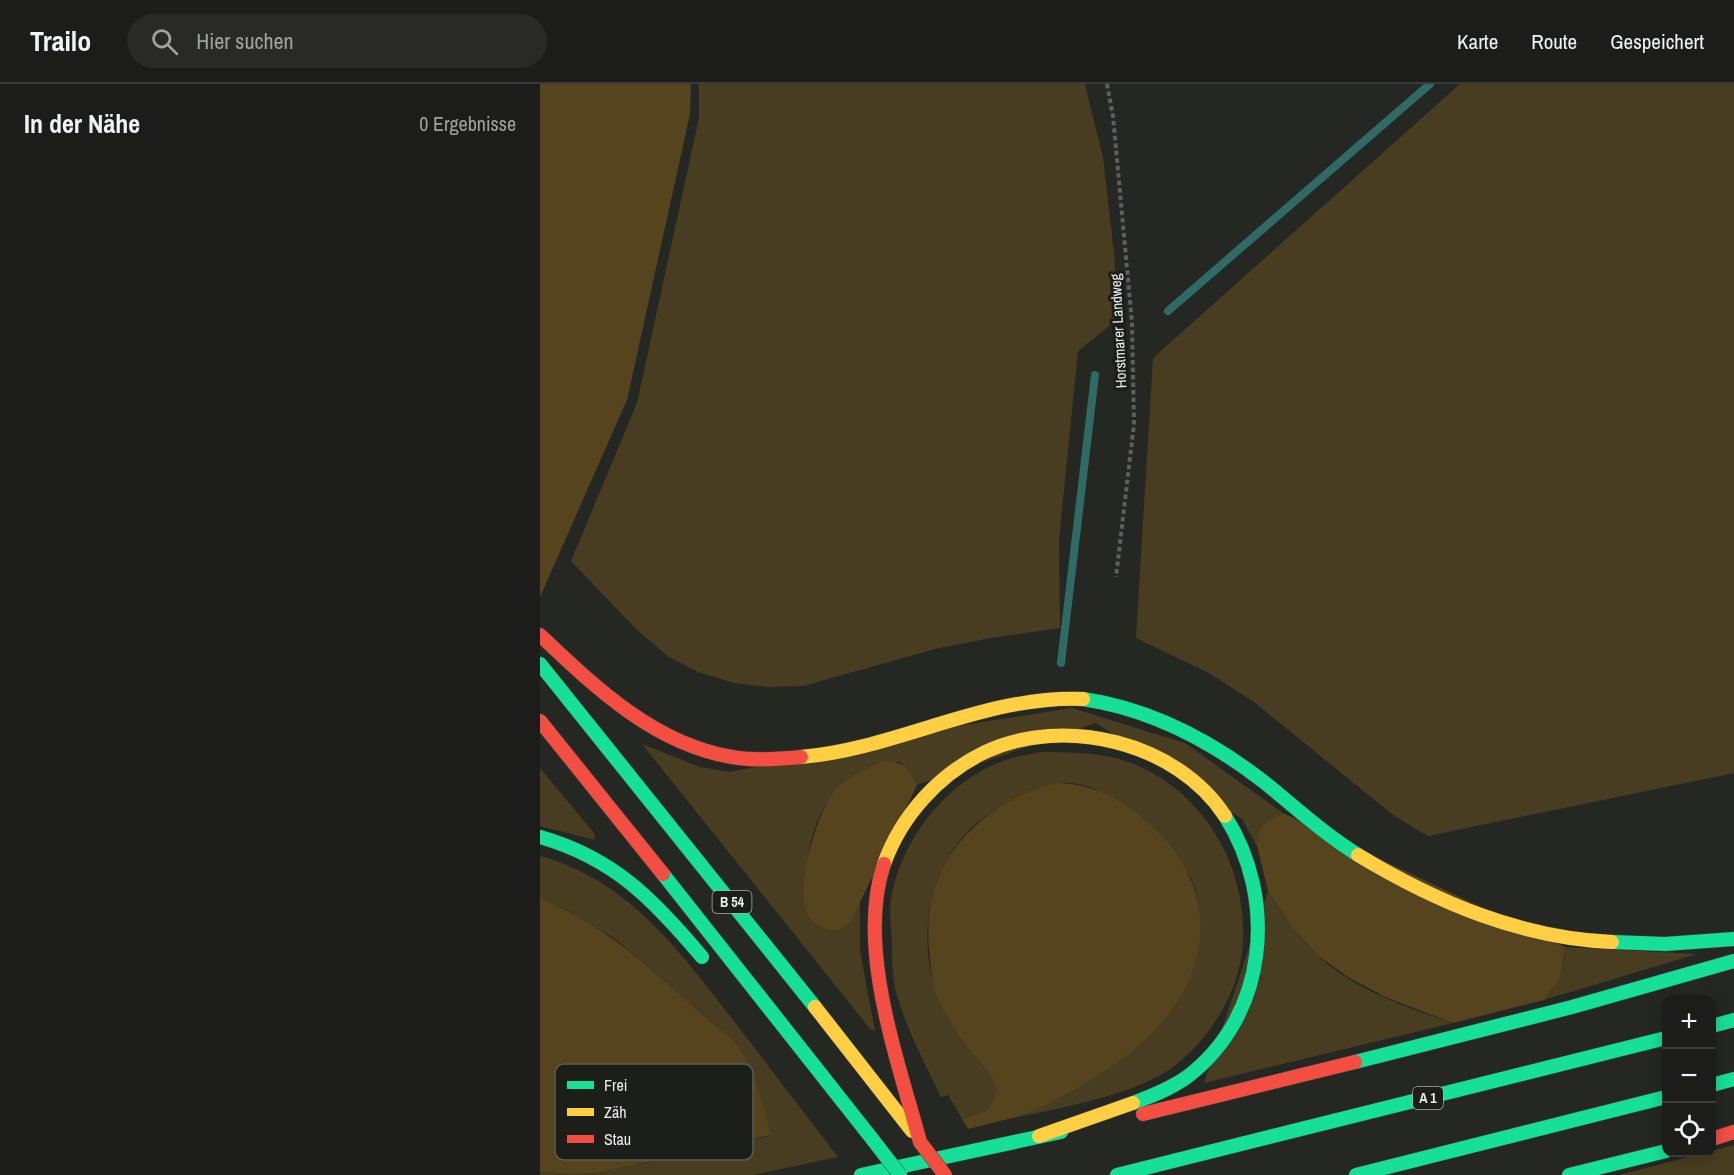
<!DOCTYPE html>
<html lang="de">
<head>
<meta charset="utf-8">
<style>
	body { margin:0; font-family:"Archivo Narrow",sans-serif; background:#292a27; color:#f1f3f6 }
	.controls { position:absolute; right:18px; bottom:18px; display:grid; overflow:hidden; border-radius:12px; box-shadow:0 3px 15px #0003 }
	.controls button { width:54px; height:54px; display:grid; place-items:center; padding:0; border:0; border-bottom:2px solid #3a3b39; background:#1c1d1a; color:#f1f3f6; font:30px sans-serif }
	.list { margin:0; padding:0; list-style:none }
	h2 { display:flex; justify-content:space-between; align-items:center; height:78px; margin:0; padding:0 24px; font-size:26px }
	h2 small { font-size:20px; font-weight:400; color:#a0a2a2 }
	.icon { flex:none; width:33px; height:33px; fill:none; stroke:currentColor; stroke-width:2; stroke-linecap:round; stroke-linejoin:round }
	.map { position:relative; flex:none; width:1194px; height:1091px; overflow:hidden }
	header { display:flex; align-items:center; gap:36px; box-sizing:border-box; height:84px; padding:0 30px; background:#1c1d1a; border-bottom:2px solid #3a3b39 }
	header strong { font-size:28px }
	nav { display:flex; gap:33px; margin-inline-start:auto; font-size:21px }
	.search { width:420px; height:54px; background:#292a27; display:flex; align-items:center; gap:15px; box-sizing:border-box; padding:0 21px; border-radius:33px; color:#a0a2a2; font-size:22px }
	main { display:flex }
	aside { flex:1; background:#1c1d1a }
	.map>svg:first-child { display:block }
	.green { fill:#493d21 }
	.forest { fill:#56441e }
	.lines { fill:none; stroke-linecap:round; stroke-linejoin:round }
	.stream { stroke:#2f6a65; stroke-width:8 }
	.fast-casing { stroke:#424441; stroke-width:15 }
	.slow-casing { stroke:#424441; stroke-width:15 }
	.jam-casing { stroke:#424441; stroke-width:15 }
	.path { stroke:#5e5f5e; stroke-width:4; stroke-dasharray:4.5 3; stroke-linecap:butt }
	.fast { stroke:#16e098; stroke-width:14 }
	.slow { stroke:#ffcf43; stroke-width:14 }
	.jam { stroke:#f24e42; stroke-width:14 }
	.fast-bridge-casing { stroke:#424441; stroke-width:15; stroke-linecap:butt }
	.jam-bridge-casing { stroke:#424441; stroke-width:15; stroke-linecap:butt }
	.fast-bridge { stroke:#16e098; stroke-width:14 }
	.jam-bridge { stroke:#f24e42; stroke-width:14 }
	.labels { text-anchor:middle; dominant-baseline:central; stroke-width:6; stroke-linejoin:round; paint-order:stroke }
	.shield { fill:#1b1e19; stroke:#abaeaa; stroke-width:1.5 }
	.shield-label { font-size:14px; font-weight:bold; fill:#e9ece8 }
	.street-label { font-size:15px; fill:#e9ece8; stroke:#1b1e19 }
	.key { fill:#1b1e19; stroke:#595c57; stroke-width:1.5 }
	.key-label { font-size:16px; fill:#e9ece8 }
</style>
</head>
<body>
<header>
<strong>Trailo</strong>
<div class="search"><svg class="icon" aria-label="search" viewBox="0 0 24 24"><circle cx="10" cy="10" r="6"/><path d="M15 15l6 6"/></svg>Hier suchen</div>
<nav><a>Karte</a><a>Route</a><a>Gespeichert</a></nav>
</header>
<main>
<aside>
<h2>In der Nähe<small>0 Ergebnisse</small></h2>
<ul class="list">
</ul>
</aside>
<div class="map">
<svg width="1194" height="1091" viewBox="0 0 1194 1091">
	<rect width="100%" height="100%" fill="#252723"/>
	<!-- green -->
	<g class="green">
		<polygon points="159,0 545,0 563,73 574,169 578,235 538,267 519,456 520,544 451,554 399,564 263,602 228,603 194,599 158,588 129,573 98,547 31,477 97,319 159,34"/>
		<polygon points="920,0 1194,0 1194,689 888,752 853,731 714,618 669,589 596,554 613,274"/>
		<path d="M532 624 645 659 743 729 734 734 717 762 702 735 556 639 377 701 361 679C345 676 336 681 322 687 273 711 265 770 265 819H320V867L335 947 331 946 102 660 160 683 190 688 423 641Z"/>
		<path d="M500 668C535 668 570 668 603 684 671 717 711 793 702 868 697 911 670 953 637 980 596 1013 512 1025 460 1037 490 1029 517 1016 543 1001 602 966 659 918 660 844 661 830 657 803 649 791 642 782 631 774 622 767 600 746 578 725 555 705 544 701 532 698 520 699 506 701 479 716 465 722 389 755 369 856 404 926 411 940 419 953 428 965 437 976 451 988 455 1002 457 1011 452 1020 446 1027L422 1035 408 1011 401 1013C385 980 368 948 357 912 352 894 352 876 352 858 351 844 349 829 351 816 360 758 404 700 460 678 473 673 487 671 500 668Z"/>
		<polygon points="0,684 54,749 55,756 0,742"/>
		<path d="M0 772C92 797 145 874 200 945 233 988 265 1030 298 1073L212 1091H0V1088L33 1090 57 1089 230 1052 203 968 120 892 75 855 25 825 0 814Z"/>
		<path d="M728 807C742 829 757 851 776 870 813 905 865 923 913 939L664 999Z"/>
		<path d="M1025 863 1157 870 1004 916C1019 900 1023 884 1025 863Z"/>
		<polygon points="1194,1061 1194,1091 1079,1091"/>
	</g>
	<!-- forest -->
	<g class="forest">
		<polygon points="0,0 151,0 150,30 87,316 0,513"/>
		<path d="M344 677C362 677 370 684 377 701L311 837C302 845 294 850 282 843 277 841 272 838 268 832 254 806 277 726 296 705 309 691 328 684 344 677Z"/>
		<path d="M518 699C558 700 590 720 618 748 646 776 664 813 660 854 653 924 599 968 543 1001 523 1012 503 1024 481 1031 464 1037 446 1040 428 1045L422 1035 446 1027C452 1020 457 1011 455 1002 451 988 437 976 428 965 415 947 402 927 395 906 392 896 391 885 390 874 382 811 403 761 456 726 476 712 495 704 518 699Z"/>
		<polygon points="743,729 1025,863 1021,889 1017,899 1004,916 913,939 845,913 808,893 777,871 751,842 728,807 717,762 718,752 720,745 727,738"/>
		<path d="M0 814C65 841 115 887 166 934 177 944 196 957 203 969 216 989 224 1028 231 1051L57 1089 33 1090 0 1088Z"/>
	</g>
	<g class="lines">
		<!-- stream -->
		<g class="stream">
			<polyline points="628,227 890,0"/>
			<polyline points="521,579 555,291"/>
		</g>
		<!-- fast casing -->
		<g class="fast-casing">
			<g id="fast">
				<polyline points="0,580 275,923"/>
				<path d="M543 615C611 625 670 656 724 698 755 723 784 750 818 771"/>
				<path d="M0 753C74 774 114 816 162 873"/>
				<polyline points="123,790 333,1056"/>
				<polyline points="1072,858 1125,860 1194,855"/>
				<polyline points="1172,942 1194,936"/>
				<polyline points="815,978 1032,923 1194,877"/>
				<polyline points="1172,1001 1194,995"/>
				<path d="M593 1019C612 1012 630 1005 647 993 728 932 738 815 685 732"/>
				<polyline points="321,1091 521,1048"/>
				<polyline points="577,1091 1126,954"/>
				<polyline points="816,1091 1126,1013"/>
				<polyline points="1029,1091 1126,1067"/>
			</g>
		</g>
		<!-- slow casing -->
		<g class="slow-casing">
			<g id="slow">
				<path d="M261 673C357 665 444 611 543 615"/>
				<path d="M818 771C896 818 980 854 1072 858"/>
				<path d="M344 780C361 732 399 690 445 668 524 631 637 658 685 732"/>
				<polyline points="275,923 372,1047"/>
				<polyline points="499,1052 593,1019"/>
			</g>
		</g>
		<!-- jam casing -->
		<g class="jam-casing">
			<g id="jam">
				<path d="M0 551C55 603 114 660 192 673 214 677 238 675 261 673"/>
				<polyline points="0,637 123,790"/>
				<path d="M344 780C316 863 358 976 380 1058"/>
				<polyline points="603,1030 815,978"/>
				<polyline points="1172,1055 1194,1048"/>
			</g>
		</g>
		<!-- path -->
		<polyline class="path" points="567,0 573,32 592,239 594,340 576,493"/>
		<!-- fast -->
		<use href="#fast" class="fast"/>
		<!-- slow -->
		<use href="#slow" class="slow"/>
		<!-- jam -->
		<use href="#jam" class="jam"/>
		<!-- fast-bridge casing -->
		<g class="fast-bridge-casing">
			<polyline id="fast-bridge" points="333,1056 360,1091"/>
		</g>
		<!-- jam-bridge casing -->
		<g class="jam-bridge-casing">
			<polyline id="jam-bridge" points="380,1058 405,1091"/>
		</g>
		<!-- fast-bridge -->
		<use href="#fast-bridge" class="fast-bridge"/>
		<!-- jam-bridge -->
		<use href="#jam-bridge" class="jam-bridge"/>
	</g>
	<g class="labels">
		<!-- shield labels -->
		<g class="shield">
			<rect x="172.5" y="807" width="39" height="22" rx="4.5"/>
			<rect x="873" y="1003" width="30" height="22" rx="4.5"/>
		</g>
		<g class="shield-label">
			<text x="192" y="818">B 54</text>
			<text x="888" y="1014">A 1</text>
		</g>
		<!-- street labels -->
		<g class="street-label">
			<text transform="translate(578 247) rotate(-93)">Horstmarer Landweg</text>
		</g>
	</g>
	<!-- legend -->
	<rect x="15" y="980" width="198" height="96" rx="9" class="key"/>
	<rect x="27" y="997" width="27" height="8" fill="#16e098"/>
	<rect x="27" y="1024" width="27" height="8" fill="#ffcf43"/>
	<rect x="27" y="1051" width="27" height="8" fill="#f24e42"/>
	<g class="key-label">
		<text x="64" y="1007">Frei</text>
		<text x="64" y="1034">Zäh</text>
		<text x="64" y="1061">Stau</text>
	</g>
</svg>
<div class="controls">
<button>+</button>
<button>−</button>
<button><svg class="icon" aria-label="locate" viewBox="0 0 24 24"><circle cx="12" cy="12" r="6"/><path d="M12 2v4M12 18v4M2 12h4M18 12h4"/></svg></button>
</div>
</div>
</main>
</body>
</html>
